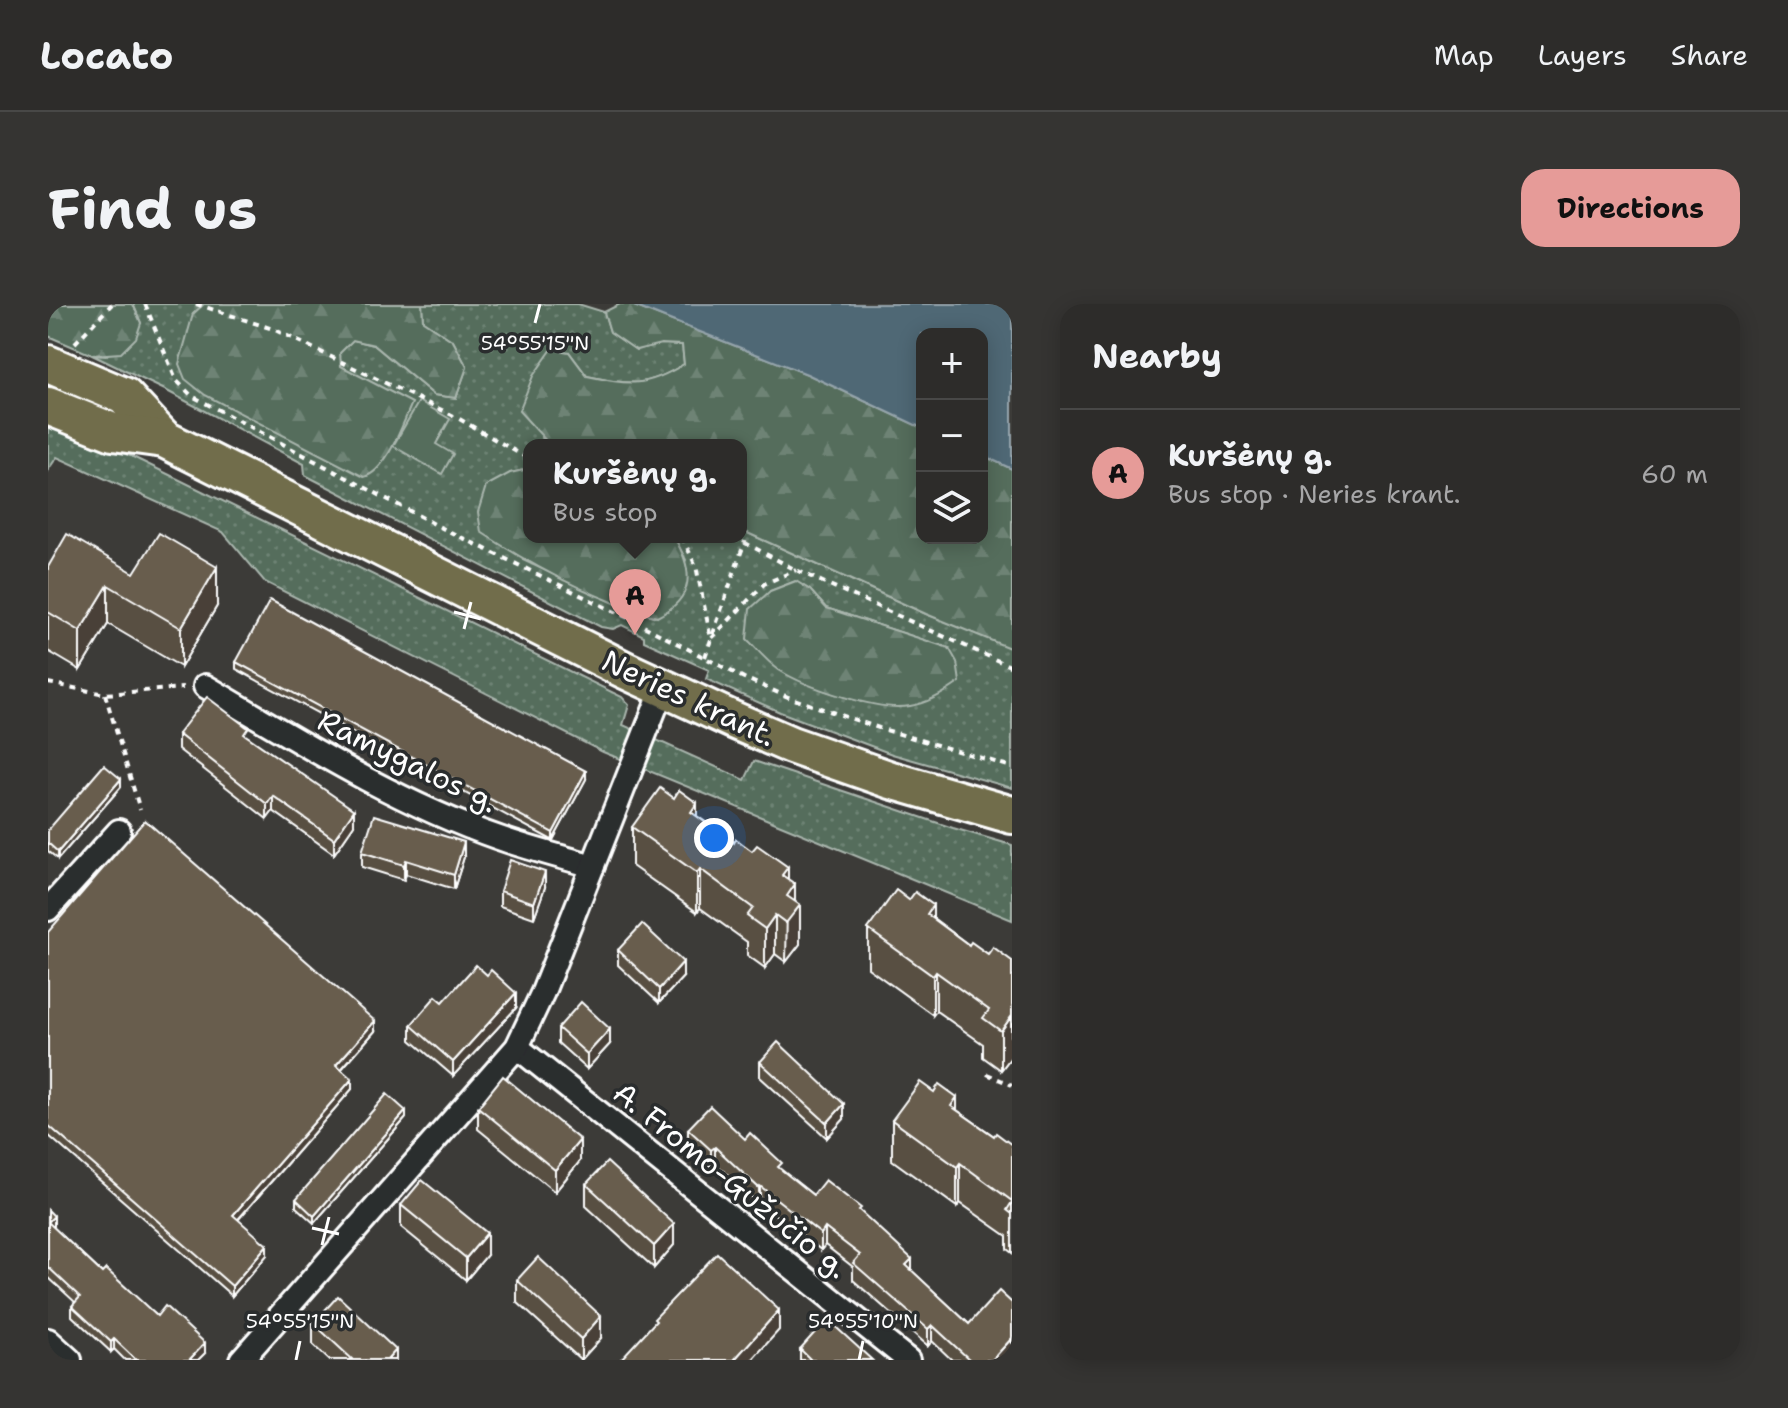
<!DOCTYPE html>
<html lang="en">
<head>
<meta charset="utf-8">
<style>
	body { margin:0; font-family:"Shantell Sans",sans-serif; background:#353432; color:#f1f3f6 }
	.controls { position:absolute; right:24px; top:24px; display:grid; overflow:hidden; border-radius:16px; box-shadow:0 4px 20px #0003 }
	.controls button { width:72px; height:72px; display:grid; place-items:center; padding:0; border:0; border-bottom:2px solid #484847; background:#2d2c2a; color:#f1f3f6; font:40px sans-serif }
	.you { position:absolute; left:666px; top:534px; width:28px; height:28px; margin:-20px; border:6px solid #fff; border-radius:50%; background:#1a73e8; box-shadow:0 0 0 12px #1a73e833 }
	.badge { display:grid; place-items:center; width:52px; height:52px; border-radius:50%; background:#e69b98; color:#111; font-size:26px; font-weight:700 }
	.pin { position:absolute; translate:-50% -66px; filter:drop-shadow(0 2px 4px #0008) }
	.pin::after { content:''; position:absolute; top:42px; width:28px; height:24px; background:inherit; clip-path:polygon(0 0,100% 0,50% 100%) }
	.popup { position:absolute; left:475px; top:135px; width:224px; height:104px; box-sizing:border-box; display:grid; place-content:center; border-radius:16px; background:#2d2c2a; filter:drop-shadow(0 2px 6px #0005); font-size:26px; white-space:nowrap; color:#a7a7a8 }
	.popup b { font-size:30px; color:#f1f3f6 }
	.popup::after { content:''; position:absolute; left:50%; top:100%; margin-left:-16px; border:16px solid transparent; border-top-color:#2d2c2a }
	.list { margin:0; padding:0; list-style:none }
	h2 { display:flex; justify-content:space-between; align-items:center; height:104px; margin:0; padding:0 32px; font-size:34px }
	h2 small { font-size:26px; font-weight:400; color:#a7a7a8 }
	.list li { display:grid; grid-template-columns:52px 1fr auto; gap:24px; align-items:center; box-sizing:border-box; height:128px; padding:0 32px; border-top:2px solid #484847 }
	.list b { display:block; font-size:30px; white-space:nowrap }
	.list p { margin:0; font-size:26px; white-space:nowrap; color:#a7a7a8 }
	.list em { font-size:26px; font-style:normal; color:#a7a7a8 }
	.icon { flex:none; width:44px; height:44px; fill:none; stroke:currentColor; stroke-width:2; stroke-linecap:round; stroke-linejoin:round }
	.map { position:relative; flex:none; width:964px; height:1056px; overflow:hidden; border-radius:24px }
	header { display:flex; align-items:center; gap:48px; box-sizing:border-box; height:112px; padding:0 40px; background:#2d2c2a; border-bottom:2px solid #484847 }
	header strong { font-size:38px }
	nav { display:flex; gap:44px; margin-inline-start:auto; font-size:28px }
	.intro { display:flex; align-items:center; justify-content:space-between; box-sizing:border-box; height:192px; padding:0 48px }
	h1 { margin:0; font-size:56px }
	.button { padding:20px 36px; border-radius:24px; background:#e69b98; color:#111; font-size:28px; font-weight:700 }
	main { display:flex; gap:48px; padding:0 48px }
	aside { flex:1; background:#2d2c2a; border-radius:24px; box-shadow:0 4px 20px #0003 }
	.map>svg:first-child { display:block }
	.grass { fill:url(#grass-dots); stroke:#aab6ae; stroke-width:2; fill-rule:evenodd }
	.forest { fill:url(#forest-firs); stroke:#aab6ae; stroke-width:2 }
	.park { fill:#546d5c; stroke:#aab6ae; stroke-width:2 }
	.water { fill:#4f6874; stroke:#95a4ac; stroke-width:2 }
	.lines { fill:none; stroke-linecap:round; stroke-linejoin:round }
	.minor-casing { stroke:#fff; stroke-width:28 }
	.primary-casing { stroke:#fff; stroke-width:42 }
	.path { stroke:#fff; stroke-width:4; stroke-dasharray:6 6; stroke-linecap:butt }
	.minor { stroke:#2a2d2e; stroke-width:22 }
	.primary { stroke:#716d4b; stroke-width:36 }
	.wall { fill:#595043; stroke:#fff; stroke-width:2 }
	.shaded-wall { fill:#484137; stroke:#fff; stroke-width:2 }
	.building { fill:#675d4e; stroke:#fff; stroke-width:2 }
	.ticks { fill:none; stroke:#fff; stroke-width:3 }
	.labels { text-anchor:middle; dominant-baseline:central; stroke-width:7; stroke-linejoin:round; paint-order:stroke }
	.street-label { font-size:30px; fill:#fff; stroke:#2a2d2e }
	.ticks-label { font-size:20px; text-anchor:middle; fill:#fff; stroke:#2a2d2e; stroke-width:7; stroke-linejoin:round; paint-order:stroke }
</style>
</head>
<body>
<header>
<strong>Locato</strong>
<nav><a>Map</a><a>Layers</a><a>Share</a></nav>
</header>
<div class="intro"><h1>Find us</h1><a class="button">Directions</a></div>
<main>
<div class="map">
<svg width="964" height="1056" viewBox="0 0 964 1056">
	<defs>
		<pattern id="grass-dots" width="8" height="8" patternUnits="userSpaceOnUse" patternTransform="scale(2)"><rect width="8" height="8" fill="#546d5c"/><path d="M2 2h.1M6 6h.1" fill="none" stroke="#6e8374" stroke-width="1.8" stroke-linecap="round"/></pattern>
		<pattern id="forest-firs" width="22" height="20" patternUnits="userSpaceOnUse" patternTransform="scale(2)"><rect width="22" height="20" fill="#546d5c"/><path d="M5 1l3.5 6h-7zM16 11l3.5 6h-7z" fill="#6e8374"/></pattern>
	</defs>
	<rect width="100%" height="100%" fill="#3c3b38"/>
	<filter id="ink" filterUnits="userSpaceOnUse"><feTurbulence type="fractalNoise" baseFrequency=".0125" numOctaves="2"/><feDisplacementMap in="SourceGraphic" scale="16" xChannelSelector="R" yChannelSelector="G"/><feConvolveMatrix kernelMatrix="1 2 1 2 8 2 1 2 1" color-interpolation-filters="sRGB"/></filter>
	<g filter="url(#ink)">
		<!-- grass -->
		<g class="grass">
			<path d="M85 0H156L145 10 293 62 291 49 305 36 326 41 386 91 408 94 419 63 405 37 375 17 374 0H530L556 8 562 28 588 46 613 40 634 41 636 60C598 84 582 81 539 72L521 48 494 134 502 141H481V165L462 169 475 256 577 304 609 313 638 256 626 233H693V226L878 310 954 339 964 345V484L844 450 732 408 658 375 661 366 596 337V332L574 321 565 325 553 323 257 171 256 160 119 87 44 51 58 52 93 19ZM747 277 762 286 778 304 901 344 813 398 773 385 730 365 722 287Z"/>
			<polygon points="0,119 85,153 574,393 581,401 575,421 697,476 706,457 905,524 964,541 964,616 555,448 217,278 175,228 9,153 0,166"/>
		</g>
		<!-- forest -->
		<g class="forest">
			<polygon points="0,0 85,0 93,19 88,34 73,49 44,51 0,32"/>
			<path d="M156 0H374L375 17 405 37 419 63 408 94 386 91 326 41 305 36 292 49 293 62 364 99C354 121 339 167 316 173L157 91 137 75 131 60 145 10Z"/>
			<path d="M572 0H581L759 70 874 124V234H934V151L964 165V345L878 310 693 226V141H502L471 107 485 72 504 45 521 48 539 72C581 81 598 84 636 60L634 41 613 40 588 46 562 28 556 8Z"/>
			<path d="M481 165V233H626C646 267 647 294 609 313 546 295 487 264 433 228L430 208 438 182 462 169Z"/>
			<path d="M748 277 762 286 778 304 901 344 909 358 912 378C897 389 881 399 862 402 831 408 757 383 731 366 719 358 709 345 699 335L702 305 722 287Z"/>
		</g>
		<!-- park -->
		<polygon class="park" points="371,97 402,115 388,140 405,150 394,170 345,142"/>
		<!-- water -->
		<polygon class="water" points="581,0 964,0 964,165 934,151 934,30 874,30 874,124 759,70"/>
		<g class="lines">
			<!-- minor casing -->
			<g class="minor-casing">
				<g id="minor">
					<path d="M157 382C252 438 347 498 451 534 482 545 514 553 545 562"/>
					<polyline points="0,605 71,527"/>
					<polyline points="469,743 860,1056"/>
					<polyline points="0,1036 22,1056"/>
					<polyline points="193,1056 469,743 495,688 615,384"/>
				</g>
			</g>
			<!-- primary casing -->
			<g class="primary-casing">
				<g id="primary">
					<polyline points="0,60 76,92 116,135"/>
					<polyline points="0,102 65,128 116,135 577,366 685,416 743,441 843,476 964,511"/>
				</g>
			</g>
			<!-- path -->
			<g class="path">
				<polyline points="97,0 128,76 144,92 392,223 586,317 696,374 740,393 831,424 964,463"/>
				<polyline points="148,0 225,25 406,112 481,155"/>
				<polyline points="27,39 64,0"/>
				<polyline points="634,233 648,262 663,335 716,280 748,266"/>
				<polyline points="686,233 748,266 964,363"/>
				<polyline points="657,353 697,237"/>
				<polyline points="0,379 57,390 135,384"/>
				<polyline points="57,390 92,506"/>
				<polyline points="939,770 964,781"/>
			</g>
			<!-- minor -->
			<use href="#minor" class="minor"/>
			<!-- primary -->
			<use href="#primary" class="primary"/>
		</g>
		<!-- wall -->
		<g class="wall">
			<polygon points="0,263 86,269 169,302 133,363 60,320 32,366 0,347"/>
			<polygon points="188,358 538,475 505,536 502,535 188,365"/>
			<polygon points="130,430 200,433 306,521 286,550 225,507 219,515 130,445"/>
			<polygon points="73,483 10,555 0,547 0,526"/>
			<polygon points="649,512 740,575 747,597 752,640 738,658 727,650 717,664 699,651 699,638 652,604 649,608 584,562 584,523"/>
			<polygon points="314,548 416,553 406,585 358,570 356,576 314,563"/>
			<polygon points="497,583 486,614 452,602 452,587"/>
			<polygon points="861,596 921,641 940,650 964,657 964,753 963,753 953,766 935,753 935,740 888,707 885,711 820,664 820,625"/>
			<polygon points="0,628 327,727 293,766 304,785 190,916 219,951 184,992 0,831"/>
			<polygon points="570,646 635,673 611,699 570,661"/>
			<polygon points="395,698 468,704 405,772 363,736 363,721"/>
			<polygon points="510,724 562,740 539,765 510,739"/>
			<polygon points="712,758 796,815 779,834 712,773"/>
			<polygon points="430,803 532,857 507,888 430,825"/>
			<polygon points="909,806 946,832 964,841 964,949 959,945 959,932 912,899 909,903 844,856 844,816"/>
			<polygon points="358,814 266,919 248,903 248,895"/>
			<polygon points="640,825 697,835 734,867 765,891 813,908 864,967 921,1020 964,999 964,1051 959,1056 904,1056 884,1037 880,1042 805,976 805,963 777,941 773,946 712,899 711,900 667,859 663,863 640,842"/>
			<polygon points="538,880 626,941 606,964 538,902"/>
			<polygon points="353,901 439,951 418,976 353,923"/>
			<polygon points="0,906 6,922 5,923 54,969 157,1049 150,1056 77,1056 66,1045 63,1048 24,1012 24,1002 27,998 0,973"/>
			<polygon points="469,976 553,1034 533,1056 469,998"/>
			<polygon points="265,1019 348,1056 281,1056 265,1041"/>
			<polygon points="752,1045 824,1056 752,1056"/>
		</g>
		<!-- shaded-wall -->
		<g class="shaded-wall">
			<polygon points="169,263 169,302 133,363 133,324"/>
			<polygon points="60,281 60,320 32,366 32,327"/>
			<polygon points="538,467 538,475 505,536 505,529"/>
			<polygon points="73,475 73,483 10,555 10,548"/>
			<polygon points="225,492 225,507 219,515 219,500"/>
			<polygon points="649,499 649,538 643,508"/>
			<polygon points="306,506 306,521 286,550 286,535"/>
			<polygon points="416,538 416,553 406,585 406,571"/>
			<polygon points="358,556 358,570 356,576 356,561"/>
			<polygon points="740,563 740,590 747,580 747,608 752,601 752,640 738,658 739,603 734,571"/>
			<polygon points="652,565 652,604 649,608 649,569"/>
			<polygon points="497,568 497,583 486,614 486,599"/>
			<polygon points="885,601 885,640 879,610"/>
			<polygon points="727,611 727,650 717,664 717,625"/>
			<polygon points="635,658 635,673 611,699 611,685"/>
			<polygon points="888,668 888,707 885,711 885,672"/>
			<polygon points="468,689 468,704 405,772 405,758"/>
			<polygon points="963,713 963,753 953,766 953,727"/>
			<polygon points="327,717 327,727 288,771 288,761"/>
			<polygon points="562,725 562,740 539,765 539,750"/>
			<polygon points="304,775 304,785 185,921 185,911"/>
			<polygon points="909,793 909,832 903,802"/>
			<polygon points="796,800 796,815 779,834 779,819"/>
			<polygon points="358,807 358,814 266,919 266,912"/>
			<polygon points="532,836 532,857 507,888 507,866"/>
			<polygon points="667,843 667,859 663,863 663,846"/>
			<polygon points="912,859 912,899 909,903 909,863"/>
			<polygon points="712,882 712,899 711,900 711,884"/>
			<polygon points="6,912 6,922 0,928 0,918"/>
			<polygon points="626,920 626,941 606,964 606,942"/>
			<polygon points="777,924 777,941 773,946 773,930"/>
			<polygon points="439,929 439,951 418,976 418,954"/>
			<polygon points="219,941 219,951 184,992 184,982"/>
			<polygon points="864,955 864,971 858,961"/>
			<polygon points="731,1006 731,1026 704,1056 686,1056"/>
			<polygon points="553,1012 553,1034 533,1056 533,1035"/>
			<polygon points="884,1021 884,1037 880,1042 880,1025"/>
			<polygon points="964,1034 964,1051 959,1056 944,1056"/>
			<polygon points="66,1035 66,1045 63,1048 63,1038"/>
			<polygon points="157,1039 157,1049 150,1056 141,1056"/>
			<polygon points="348,1046 348,1056 339,1056"/>
		</g>
		<!-- building -->
		<g class="building">
			<polygon points="111,229 169,263 133,324 60,281 32,327 0,308 0,263 19,230 86,269"/>
			<polygon points="222,296 538,467 505,529 188,358"/>
			<polygon points="159,393 200,424 196,430 306,506 286,535 225,492 219,500 130,430"/>
			<polygon points="56,461 73,475 10,548 0,539 0,526"/>
			<polygon points="612,484 626,494 631,486 649,499 643,508 686,539 688,535 704,547 709,541 740,563 734,571 747,580 739,592 752,601 738,619 727,611 717,625 699,612 705,604 652,565 649,569 584,523"/>
			<polygon points="326,511 416,538 406,571 358,556 356,561 314,548"/>
			<polygon points="97,516 327,717 288,761 304,775 185,911 219,941 184,982 0,821 0,628"/>
			<polygon points="462,556 497,568 486,599 452,587"/>
			<polygon points="848,586 861,596 867,588 885,601 879,610 921,641 923,638 940,650 945,643 964,657 964,714 963,713 953,727 935,714 941,706 888,668 885,672 820,625"/>
			<polygon points="594,620 635,658 611,685 570,646"/>
			<polygon points="428,661 439,671 443,666 468,689 405,758 363,721 388,692 395,698"/>
			<polygon points="533,698 562,725 539,750 510,724"/>
			<polygon points="730,738 796,800 779,819 712,758"/>
			<polygon points="455,772 532,836 507,866 430,803"/>
			<polygon points="872,778 886,788 891,780 909,793 903,802 946,832 948,829 964,841 964,897 912,859 909,863 844,816"/>
			<polygon points="339,790 358,807 266,912 248,895"/>
			<polygon points="662,802 697,835 702,829 734,859 730,863 765,891 777,876 813,904 811,906 864,955 858,961 921,1020 951,987 964,999 964,1034 944,1056 922,1056 884,1021 880,1025 805,959 812,951 777,924 773,930 712,882 711,884 667,843 663,846 640,825"/>
			<polygon points="559,858 626,920 606,942 538,880"/>
			<polygon points="374,876 439,929 418,954 353,901"/>
			<polygon points="964,898 964,910 959,906"/>
			<polygon points="0,906 6,912 0,918 54,969 58,965 109,1012 117,1002 157,1039 141,1056 88,1056 66,1035 63,1038 24,1002 32,993 0,963"/>
			<polygon points="669,949 731,1006 686,1056 572,1056 608,1017 606,1015"/>
			<polygon points="490,953 553,1012 533,1035 469,976"/>
			<polygon points="290,992 348,1046 339,1056 305,1056 265,1019"/>
			<polygon points="779,1015 824,1056 763,1056 752,1045"/>
		</g>
	</g>
	<!-- ticks -->
	<path class="ticks" d="M487 19 492 0M406 308 433 315M416 325 423 298M264 924 291 930M274 941 281 913M248 1056 252 1037M811 1056 815 1037"/>
	<g class="labels">
		<!-- street labels -->
		<g class="street-label">
			<text transform="translate(641 394) rotate(25)">Neries krant.</text>
			<text transform="translate(360 457) rotate(26)">Ramygalos g.</text>
			<text transform="translate(683 876) rotate(39)">A. Fromo-Gužučio g.</text>
		</g>
	</g>
	<g class="ticks-label">
		<text x="487" y="46">54°55'15"N</text>
		<text x="252" y="1024">54°55'15"N</text>
		<text x="815" y="1024">54°55'10"N</text>
	</g>
</svg>
<div class="controls">
<button>+</button>
<button>−</button>
<button><svg class="icon" aria-label="layers" viewBox="0 0 24 24"><path d="M12 4l9 5-9 5-9-5zM3 14l9 5 9-5"/></svg></button>
</div>
<div class="you"></div>
<div class="pin badge" style="left:587px;top:331px">A</div>
<div class="popup"><b>Kuršėnų g.</b>Bus stop</div>
</div>
<aside>
<h2>Nearby<small></small></h2>
<ul class="list">
<li><span class="badge">A</span><div><b>Kuršėnų g.</b><p>Bus stop · Neries krant.</p></div><em>60 m</em></li>
</ul>
</aside>
</main>
</body>
</html>
